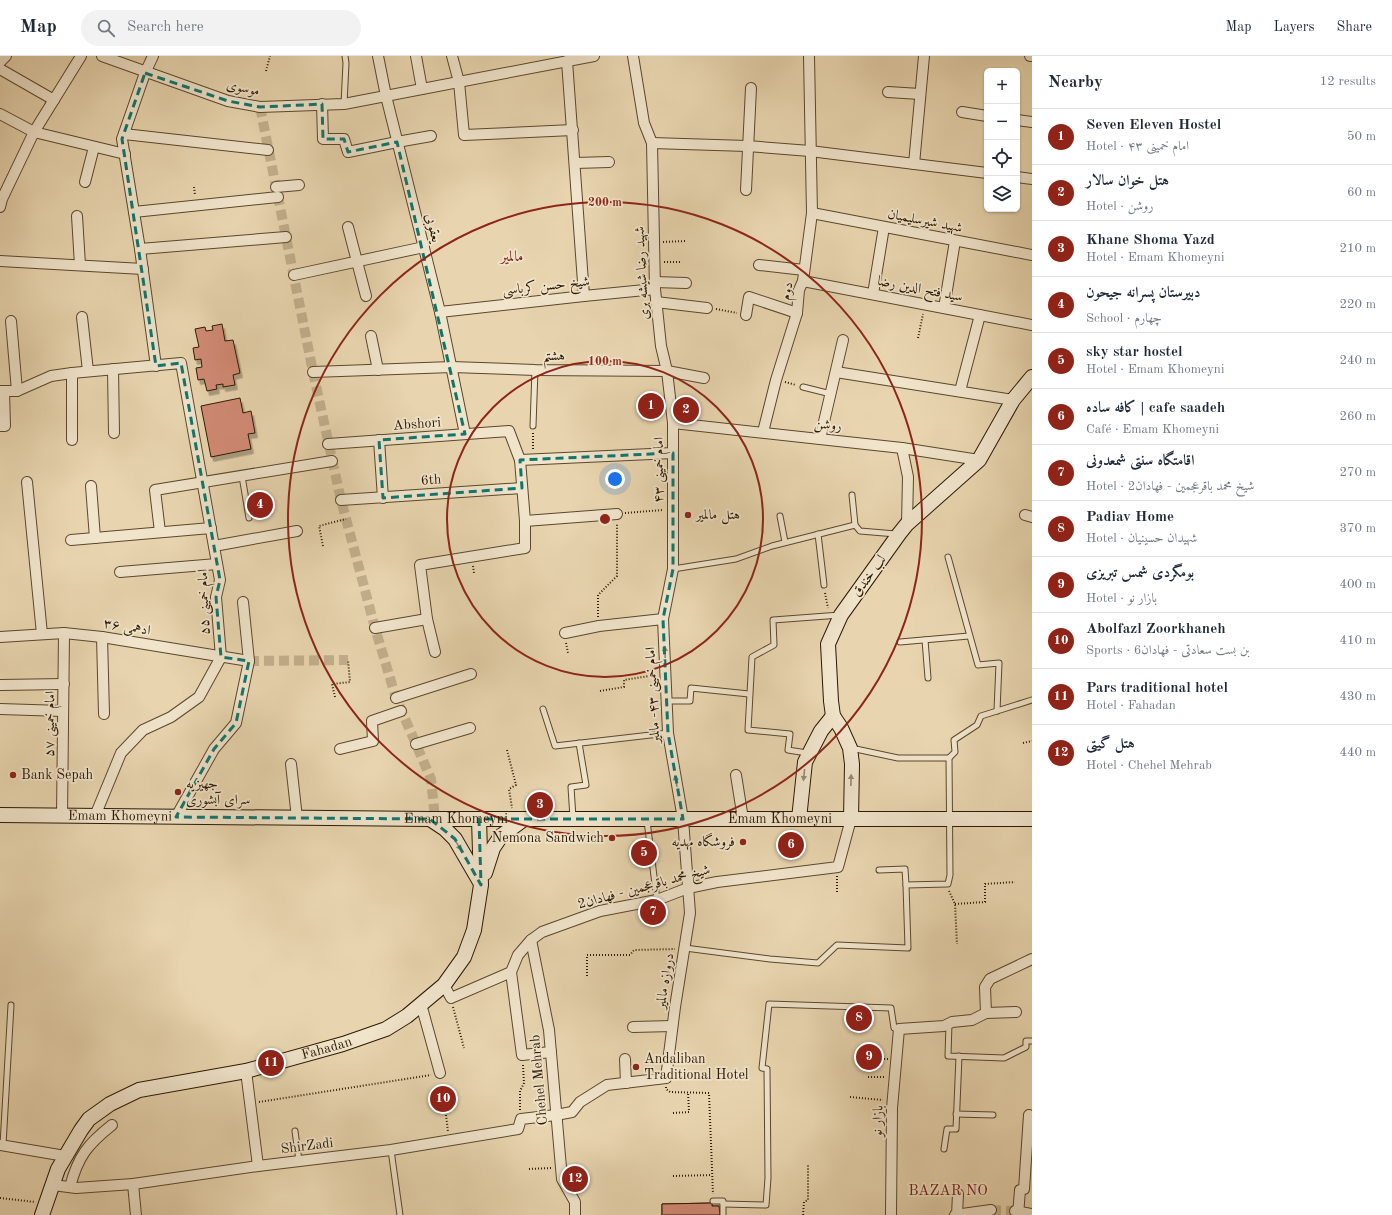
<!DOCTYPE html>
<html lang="en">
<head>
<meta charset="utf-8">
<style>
	body { margin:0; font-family:"Old Standard TT",Amiri,serif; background:#f2f2f3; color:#1f2937 }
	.controls { position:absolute; right:12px; top:12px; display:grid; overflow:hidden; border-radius:6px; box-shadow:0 1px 3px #0004 }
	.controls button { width:36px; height:36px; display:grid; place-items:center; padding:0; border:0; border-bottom:1px solid #e0e1e3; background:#fff; color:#1f2937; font:20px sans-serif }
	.you { position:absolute; left:615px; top:423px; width:14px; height:14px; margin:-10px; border:3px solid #fff; border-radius:50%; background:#1a73e8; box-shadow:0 0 0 6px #1a73e833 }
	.badge { display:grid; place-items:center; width:26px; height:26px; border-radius:50%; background:#8f2418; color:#fff; font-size:13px; font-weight:700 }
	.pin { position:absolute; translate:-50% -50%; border:2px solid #fff; box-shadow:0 1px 4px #0006 }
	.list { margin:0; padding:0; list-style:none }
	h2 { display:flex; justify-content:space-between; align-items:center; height:52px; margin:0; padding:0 16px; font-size:17px }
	h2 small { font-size:13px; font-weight:400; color:#747a83 }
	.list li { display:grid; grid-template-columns:26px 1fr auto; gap:12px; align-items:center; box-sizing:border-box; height:56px; padding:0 16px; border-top:1px solid #e0e1e3 }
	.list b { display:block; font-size:15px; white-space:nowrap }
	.list p { margin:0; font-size:13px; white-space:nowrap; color:#747a83 }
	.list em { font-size:13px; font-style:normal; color:#747a83 }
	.icon { flex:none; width:22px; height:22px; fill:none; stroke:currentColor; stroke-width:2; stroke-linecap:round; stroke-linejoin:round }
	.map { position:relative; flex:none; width:1032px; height:1159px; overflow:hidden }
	header { display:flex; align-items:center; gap:24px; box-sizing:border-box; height:56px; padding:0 20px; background:#fff; border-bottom:1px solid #e0e1e3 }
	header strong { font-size:19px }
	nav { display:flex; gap:22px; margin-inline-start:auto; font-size:14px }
	.search { width:280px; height:36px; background:#f2f2f3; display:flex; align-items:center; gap:10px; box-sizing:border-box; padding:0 14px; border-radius:22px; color:#747a83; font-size:15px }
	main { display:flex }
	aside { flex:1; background:#fff }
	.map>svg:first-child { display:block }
	.building { fill:#d38b76; stroke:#2c1802; filter:url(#shadow) }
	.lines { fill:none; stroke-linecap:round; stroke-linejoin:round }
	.street-tunnel { stroke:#c2af8c; stroke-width:10; stroke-dasharray:10 5; stroke-linecap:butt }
	.lane-casing { stroke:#5b472d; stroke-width:7 }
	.street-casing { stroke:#5b472d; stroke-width:12 }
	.secondary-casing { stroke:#2c1802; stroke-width:16 }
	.path { stroke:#2c1802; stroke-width:2; stroke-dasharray:1 2; stroke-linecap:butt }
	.lane { stroke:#f0e4cb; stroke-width:5 }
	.street { stroke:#f0e4cb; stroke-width:10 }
	.secondary { stroke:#f0e4cb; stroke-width:14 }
	.oneway { fill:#988871 }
	.marked { fill:none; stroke:#0f766e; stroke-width:3; stroke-dasharray:8 5; stroke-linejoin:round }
	.ring { fill:none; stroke:#8f2418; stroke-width:2 }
	.poi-dot { fill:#8f2418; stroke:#f0e4cb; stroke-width:1.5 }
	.labels { text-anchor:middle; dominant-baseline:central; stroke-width:3.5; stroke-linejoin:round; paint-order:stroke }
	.street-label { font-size:14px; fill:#2c1802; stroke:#f0e4cb }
	.poi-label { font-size:14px; fill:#2c1802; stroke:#f0e4cb; text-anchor:start }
	.neighbourhood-label { font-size:15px; fill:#7a1f14; stroke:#f0e4cb }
	.centre { fill:#8f2418; stroke:#f0e4cb; stroke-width:2 }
	.ring-label { font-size:12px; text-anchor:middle; font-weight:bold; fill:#8f2418; stroke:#f0e4cb; stroke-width:3.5; stroke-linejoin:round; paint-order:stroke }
</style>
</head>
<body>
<header>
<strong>Map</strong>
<div class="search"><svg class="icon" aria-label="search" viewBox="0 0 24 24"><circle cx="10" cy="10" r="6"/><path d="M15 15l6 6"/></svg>Search here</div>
<nav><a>Map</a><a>Layers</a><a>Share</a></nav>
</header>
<main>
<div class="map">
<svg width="1032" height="1159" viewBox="0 0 1032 1159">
	<defs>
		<filter id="shadow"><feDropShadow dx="2.5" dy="4.5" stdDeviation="0" flood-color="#0004"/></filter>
	</defs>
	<rect width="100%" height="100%" fill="#e8d5af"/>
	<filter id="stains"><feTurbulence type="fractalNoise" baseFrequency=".005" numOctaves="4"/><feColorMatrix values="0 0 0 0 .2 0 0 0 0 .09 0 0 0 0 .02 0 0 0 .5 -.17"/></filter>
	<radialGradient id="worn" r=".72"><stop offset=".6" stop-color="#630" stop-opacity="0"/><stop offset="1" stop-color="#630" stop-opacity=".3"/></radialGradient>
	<!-- building -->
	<g class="building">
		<polygon points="222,268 225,285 233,284 240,317 233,319 235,329 223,331 223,328 216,329 217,333 207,335 204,323 198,324 196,312 202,311 201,303 195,304 193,292 199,291 195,273 205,271 206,275 213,274 212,270"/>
		<polygon points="240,342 243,357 251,355 255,377 248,378 251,393 211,401 201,350"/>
		<polygon points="789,785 794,785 793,790 789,790"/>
		<polygon points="712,1147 712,1150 719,1150 720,1159 699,1159 699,1153 671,1154 671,1159 662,1159 662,1148"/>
		<polygon points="712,1147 712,1150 719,1150 720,1159 662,1159 662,1148"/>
	</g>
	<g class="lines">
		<!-- street-tunnel -->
		<g class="street-tunnel">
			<polyline points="260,51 313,316 341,444 375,572 396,642 431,723 435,763"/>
			<polyline points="249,605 348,604"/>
			<polyline points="991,1154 1015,1155"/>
		</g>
		<!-- lane casing -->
		<g class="lane-casing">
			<g id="lane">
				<polyline points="344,48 346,7 345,0"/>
				<polyline points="803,331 831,338"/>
				<polyline points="533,370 535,314"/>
				<polyline points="242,420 249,462"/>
				<polyline points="852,439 855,469"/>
				<polyline points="780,460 785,486"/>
				<polyline points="818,478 824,529"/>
				<polyline points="948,501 978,609 999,607 997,655"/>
				<polyline points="673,513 736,503 772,490 855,469 860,475 896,478"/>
				<polyline points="925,584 928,622"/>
				<polyline points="900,586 969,580"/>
				<polyline points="667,645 690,645 691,632 749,638"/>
				<polyline points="543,653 555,690 668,677"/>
				<polyline points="851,692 898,702 949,702"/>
				<polyline points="807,697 788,694 790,678 748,674 752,601 774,589 773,564 840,559"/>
				<polyline points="573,762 571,731 586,729 579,687"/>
				<polyline points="647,765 657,844"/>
				<polyline points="879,814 905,813 906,829"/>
				<polyline points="685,892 770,903 818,907 837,889 908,892 906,829 948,828 950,819 949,702 955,696 954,684 977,669 981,660 1032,644"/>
				<polyline points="949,967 948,1000 1004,1002 1026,991 1026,985 1032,985"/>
				<polyline points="956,1058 993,1059"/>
				<polyline points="295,1075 299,1105"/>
				<polyline points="3,1089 11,949"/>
				<polyline points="944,1093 947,1073 956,1073 959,1000"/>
				<polyline points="391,1094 400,1159"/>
				<polyline points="713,1145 723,1145 723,1159"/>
				<polyline points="723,1148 766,1149 768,1122 767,1013 762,1012 769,948 891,952 894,972 899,973"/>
			</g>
		</g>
		<!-- street casing -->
		<g class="street-casing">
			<g id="street">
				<polyline points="102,0 228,45 260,51 344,48 594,0"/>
				<polyline points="153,0 145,17 122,83 140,193 156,310"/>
				<polyline points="378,0 386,40 440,256 465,378"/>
				<polyline points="416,0 422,33"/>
				<polyline points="452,0 459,26 464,79 573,74"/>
				<polyline points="1030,0 1032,0"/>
				<polyline points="567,5 584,240"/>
				<polyline points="0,6 6,0"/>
				<polyline points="0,13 54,44"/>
				<polyline points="888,36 920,38"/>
				<polyline points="322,48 323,83 344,83 348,96 397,86 431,80"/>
				<polyline points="962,56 987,60"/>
				<polyline points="0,58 34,76 125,98"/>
				<polyline points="1017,64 1032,66"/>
				<polyline points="124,78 268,94"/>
				<polyline points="652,87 747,90 810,95 987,117"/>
				<polyline points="575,107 609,106"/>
				<polyline points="914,108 924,0"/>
				<polyline points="1017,121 1032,123"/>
				<polyline points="85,126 94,91"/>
				<polyline points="276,131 299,129"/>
				<polyline points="746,134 751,32"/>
				<polyline points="0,151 2,143 34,76 81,0"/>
				<polyline points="134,156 278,141"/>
				<polyline points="812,157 1032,199"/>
				<polyline points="77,160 80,209"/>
				<polyline points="348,171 366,240"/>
				<polyline points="140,193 286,181"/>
				<polyline points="0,205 143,213"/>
				<polyline points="759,209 804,214"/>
				<polyline points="294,219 424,191"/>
				<polyline points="803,225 1032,269"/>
				<polyline points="655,226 686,227"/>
				<polyline points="873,238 884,171"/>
				<polyline points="656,246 707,252"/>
				<polyline points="944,252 955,185"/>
				<polyline points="440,256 584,240 655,233"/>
				<polyline points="746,259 749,241 797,257"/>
				<polyline points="82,261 88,315"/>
				<polyline points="11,265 17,335"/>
				<polyline points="371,280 378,314"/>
				<polyline points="113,313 114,377"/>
				<polyline points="313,316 452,311 535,314 667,315 704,322"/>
				<polyline points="836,316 1013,344"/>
				<polyline points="72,317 72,384"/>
				<polyline points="0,335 17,335 51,320 72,317 181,307 220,524 216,541 221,601 199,641 171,661 143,674 121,697 95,760"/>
				<polyline points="960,335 980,259"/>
				<polyline points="673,367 902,392 979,404"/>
				<polyline points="0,370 5,370 4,335"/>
				<polyline points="763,376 776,324 797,257 799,234 803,225 812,157 809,0"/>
				<polyline points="820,383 843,284"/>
				<polyline points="379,384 383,442"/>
				<polyline points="328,388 509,375 520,404 525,465 525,492 420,509 427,563 435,596"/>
				<polyline points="902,392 908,421 907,468"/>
				<polyline points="520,404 673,397"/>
				<polyline points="27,426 42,578"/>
				<polyline points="91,430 95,482"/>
				<polyline points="341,444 522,432"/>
				<polyline points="1025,459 1032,461"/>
				<polyline points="525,465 617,458"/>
				<polyline points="160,476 155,434 332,405"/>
				<polyline points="71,484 211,472"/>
				<polyline points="214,490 297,475"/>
				<polyline points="120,516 217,508"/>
				<polyline points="375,572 427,563"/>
				<polyline points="565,577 599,570 663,563"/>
				<polyline points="0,581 64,577 102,581 249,605"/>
				<polyline points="102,581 104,658"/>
				<polyline points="1,629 64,628"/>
				<polyline points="396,642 471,618"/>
				<polyline points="0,653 63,655"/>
				<polyline points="416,688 470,672"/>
				<polyline points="340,693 373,685 372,665 401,655"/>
				<polyline points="291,708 297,762"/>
				<polyline points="736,719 743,763"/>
				<polyline points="62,760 64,577"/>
				<polyline points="176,761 214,693 236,667 249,605 243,546"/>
				<polyline points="531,884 549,974 562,1123 575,1146 575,1159"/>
				<polyline points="511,916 522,999 551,996"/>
				<polyline points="444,929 451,942 511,916 518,899 531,884 542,876 600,855 657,844 688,832 717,826 838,811 851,763"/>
				<polyline points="421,948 440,1017"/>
				<polyline points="986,957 1016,956"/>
				<polyline points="633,971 672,970"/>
				<polyline points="625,1003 626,1027"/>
				<polyline points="246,1015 258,1110"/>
				<polyline points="0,1089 65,1100"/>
				<polyline points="133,1128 136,1159"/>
				<polyline points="53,1129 76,1132 133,1128 258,1110 391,1094 518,1073 521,1063 556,1059 572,1056 580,1046 607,1029 666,1022 675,951 690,857 683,763 668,677 663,563 673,513 673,367 667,315 661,290 655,233 652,87 644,67 633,0"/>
				<path d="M70 1131C78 1100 88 1088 112 1069"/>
				<polyline points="1015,1155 1032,1158"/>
				<polyline points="891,1159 892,1052 899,973 944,970 952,966 972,964 986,957 985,931 990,923 1032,903"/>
				<polyline points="955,1159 991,1154"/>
				<polyline points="957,1159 958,1138"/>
				<polyline points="1018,1159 1020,1134 1024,1133 1029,1059"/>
			</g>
		</g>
		<!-- secondary casing -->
		<g class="secondary-casing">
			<g id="secondary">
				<path id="s1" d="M0 759 430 763H1032"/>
				<polyline points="430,763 445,773 455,783 480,826"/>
				<polyline points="799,763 805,706 821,675 833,660"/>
				<polyline points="851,763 852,708 850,692 841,672 833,660 831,645 828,588 841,559 899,478 907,468 979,404 1013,344 1032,321"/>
				<polyline points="485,817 493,792 501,780 524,763"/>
				<path id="s2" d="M42 1159 58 1113 81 1074 89 1063 110 1048 139 1034 246 1015 343 988 366 980 386 973 407 960 444 929 464 901 474 874 481 829 479 763"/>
			</g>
		</g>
		<!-- path -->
		<g class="path">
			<polyline points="266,15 270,0"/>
			<polyline points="194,131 195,139"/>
			<polyline points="663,186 686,185"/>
			<polyline points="664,206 682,206"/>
			<polyline points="716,253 737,257"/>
			<polyline points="918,282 923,258"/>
			<polyline points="785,326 796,329"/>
			<polyline points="533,377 533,394"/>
			<polyline points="625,457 663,454"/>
			<polyline points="323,490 319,470 346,463"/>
			<polyline points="473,510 474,517"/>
			<polyline points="825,537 828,552"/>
			<polyline points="598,561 598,539 617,520 617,468"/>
			<polyline points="566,587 568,597"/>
			<polyline points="600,635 624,631 624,624 655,619"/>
			<polyline points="335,641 332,628 350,626 348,604"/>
			<polyline points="1023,687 1032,685"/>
			<polyline points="507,694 516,729 509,733 512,752"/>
			<polyline points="949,835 955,848 957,888"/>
			<polyline points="837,836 837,820"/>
			<polyline points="955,848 985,846 985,828 1015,826"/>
			<polyline points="587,920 587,899 630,899 634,894 675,893"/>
			<polyline points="453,951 464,992"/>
			<polyline points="869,1003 888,1003"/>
			<polyline points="868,1021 885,1021"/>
			<polyline points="666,1031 666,1033 670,1036 709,1037 713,1138"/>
			<polyline points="850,1041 883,1044"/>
			<polyline points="259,1046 431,1019"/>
			<polyline points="520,1054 520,1035 524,1027 523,1009"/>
			<polyline points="673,1057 689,1056 688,1036"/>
			<polyline points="446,1059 448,1076"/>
			<polyline points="529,1113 552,1112"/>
			<polyline points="673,1120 712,1119"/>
			<polyline points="0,1142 35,1146"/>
			<polyline points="803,1159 804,1146 808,1144 808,1108"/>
		</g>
		<!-- lane -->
		<use href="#lane" class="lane"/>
		<!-- street -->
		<use href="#street" class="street"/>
		<!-- secondary -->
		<use href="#secondary" class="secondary"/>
	</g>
	<!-- one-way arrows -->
	<defs><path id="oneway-solid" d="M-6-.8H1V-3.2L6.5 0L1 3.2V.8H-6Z"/></defs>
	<g class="oneway">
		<use href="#oneway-solid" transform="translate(665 596) rotate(-92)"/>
		<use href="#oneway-solid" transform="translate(804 719) rotate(96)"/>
		<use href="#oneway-solid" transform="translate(851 724) rotate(-89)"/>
		<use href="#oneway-solid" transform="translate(676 725) rotate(-100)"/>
		<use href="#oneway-solid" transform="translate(458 789) rotate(58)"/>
	</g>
	<!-- marked area -->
	<path class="marked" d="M145 17 228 45 260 51 322 48 323 83H344L348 96 397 86 465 378 379 384 383 442 522 432 520 404 673 397V513L663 563 668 677 683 763H479L481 829 455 783 430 763 176 761 214 693 236 667 249 605 221 601 216 541 220 524 181 307 156 310 122 83Z"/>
	<!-- distance rings -->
	<g class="ring">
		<circle cx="605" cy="463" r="158"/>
		<circle cx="605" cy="463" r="317"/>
	</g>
	<!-- markers -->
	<g class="poi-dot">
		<circle cx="688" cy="459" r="4"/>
		<circle cx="13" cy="719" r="4"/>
		<circle cx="178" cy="736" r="4"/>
		<circle cx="612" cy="782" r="4"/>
		<circle cx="743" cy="786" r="4"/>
		<circle cx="636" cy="1011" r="4"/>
	</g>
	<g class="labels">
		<!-- street labels -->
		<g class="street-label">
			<text transform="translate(243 32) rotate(12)">موسوی</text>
			<text transform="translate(925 165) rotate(11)">شهید شیرسلیمیان</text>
			<text transform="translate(433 172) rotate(76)">یعقوبی</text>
			<text transform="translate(642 217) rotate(-93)">شهید رضا شیشه بری</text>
			<text transform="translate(546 230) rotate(-6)">شیخ حسن کرباسی</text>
			<text transform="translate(920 233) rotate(11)">سید فتح الدین رضا</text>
			<text transform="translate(787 235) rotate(-80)">دوم</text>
			<text x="554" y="300">هشتم</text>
			<text transform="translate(417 368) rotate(-4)">Abshori</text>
			<text transform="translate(828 369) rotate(6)">روشن</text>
			<text transform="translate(659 414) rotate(-90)">امام خمینی ۴۳</text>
			<text transform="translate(431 424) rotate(-4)">6th</text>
			<text transform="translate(869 520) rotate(-54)">لب خندق</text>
			<text transform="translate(204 546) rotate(-92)">امام خمینی ۵۵</text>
			<text transform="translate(127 571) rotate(9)">ادهمی ۳۶</text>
			<text transform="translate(653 639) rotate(-93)">امام خمینی ۴۳- مالمیر</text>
			<text transform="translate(50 668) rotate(-89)">امام خمینی ۵۷</text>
			<text stroke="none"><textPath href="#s1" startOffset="120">Emam Khomeyni</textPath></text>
			<text stroke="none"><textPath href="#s1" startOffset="456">Emam Khomeyni</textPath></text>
			<text stroke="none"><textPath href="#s1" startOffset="780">Emam Khomeyni</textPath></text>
			<text transform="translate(644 831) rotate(-15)">شیخ محمد باقرعجمین - فهادان2</text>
			<text transform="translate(665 925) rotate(-81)">دروازه مالمیر</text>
			<text stroke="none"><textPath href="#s2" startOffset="358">Fahadan</textPath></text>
			<text transform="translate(539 1024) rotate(-95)">Chehel Mehrab</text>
			<text transform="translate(878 1065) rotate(-88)">بازار نو</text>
			<text transform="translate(307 1090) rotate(-7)">ShirZadi</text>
		</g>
		<!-- poi labels -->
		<g class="poi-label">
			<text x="696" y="459">هتل مالمير</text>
			<text x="21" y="719">Bank Sepah</text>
			<text x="186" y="728">جهیزیه<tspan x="186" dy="16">سرای آبشوری</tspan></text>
			<text x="604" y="782" text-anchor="end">Nemona Sandwich</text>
			<text x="735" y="786" text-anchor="end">فروشگاه مهدیه</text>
			<text x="644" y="1003">Andaliban<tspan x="644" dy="16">Traditional Hotel</tspan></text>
		</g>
		<!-- neighbourhood labels -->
		<g class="neighbourhood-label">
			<text x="512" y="201">مالمیر</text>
			<text x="948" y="1135">BAZAR NO</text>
		</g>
	</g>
	<circle cx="605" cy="463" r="6" class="centre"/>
	<g class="ring-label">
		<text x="605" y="150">200 m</text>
		<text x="605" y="309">100 m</text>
	</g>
	<rect width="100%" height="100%" filter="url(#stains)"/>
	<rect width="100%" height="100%" fill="url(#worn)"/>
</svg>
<div class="controls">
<button>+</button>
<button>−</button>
<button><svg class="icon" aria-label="locate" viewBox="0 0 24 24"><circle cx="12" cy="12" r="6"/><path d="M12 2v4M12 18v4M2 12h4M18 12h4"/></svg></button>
<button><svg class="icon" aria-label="layers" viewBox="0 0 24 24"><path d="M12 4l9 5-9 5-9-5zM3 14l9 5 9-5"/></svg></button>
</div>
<div class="you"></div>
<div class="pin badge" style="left:651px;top:350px">1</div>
<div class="pin badge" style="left:686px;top:354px">2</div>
<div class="pin badge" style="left:540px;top:749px">3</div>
<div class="pin badge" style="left:260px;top:449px">4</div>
<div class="pin badge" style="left:644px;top:797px">5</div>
<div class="pin badge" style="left:791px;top:789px">6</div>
<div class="pin badge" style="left:653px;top:856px">7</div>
<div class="pin badge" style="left:859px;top:962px">8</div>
<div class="pin badge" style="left:869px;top:1001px">9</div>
<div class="pin badge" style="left:443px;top:1043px">10</div>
<div class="pin badge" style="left:271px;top:1007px">11</div>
<div class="pin badge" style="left:575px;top:1123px">12</div>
</div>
<aside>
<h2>Nearby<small>12 results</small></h2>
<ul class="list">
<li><span class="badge">1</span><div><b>Seven Eleven Hostel</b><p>Hotel · امام خمینی ۴۳</p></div><em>50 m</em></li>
<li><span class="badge">2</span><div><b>هتل خوان سالار</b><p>Hotel · روشن</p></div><em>60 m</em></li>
<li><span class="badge">3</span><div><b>Khane Shoma Yazd</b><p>Hotel · Emam Khomeyni</p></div><em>210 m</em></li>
<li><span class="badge">4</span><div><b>دبیرستان پسرانه جیحون</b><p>School · چهارم</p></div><em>220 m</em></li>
<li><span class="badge">5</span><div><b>sky star hostel</b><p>Hotel · Emam Khomeyni</p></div><em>240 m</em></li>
<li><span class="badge">6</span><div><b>کافه ساده | cafe saadeh</b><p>Café · Emam Khomeyni</p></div><em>260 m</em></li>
<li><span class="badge">7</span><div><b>اقامتگاه سنتی شمعدونی</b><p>Hotel · شیخ محمد باقرعجمین - فهادان2</p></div><em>270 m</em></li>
<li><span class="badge">8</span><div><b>Padiav Home</b><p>Hotel · شهیدان حسینیان</p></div><em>370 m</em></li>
<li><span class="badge">9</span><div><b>بومگردی شمس تبریزی</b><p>Hotel · بازار نو</p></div><em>400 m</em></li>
<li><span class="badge">10</span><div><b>Abolfazl Zoorkhaneh</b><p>Sports · بن بست سعادتی - فهادان6</p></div><em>410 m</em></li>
<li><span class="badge">11</span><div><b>Pars traditional hotel</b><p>Hotel · Fahadan</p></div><em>430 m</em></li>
<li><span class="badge">12</span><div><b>هتل گیتی</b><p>Hotel · Chehel Mehrab</p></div><em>440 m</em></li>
</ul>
</aside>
</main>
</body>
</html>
